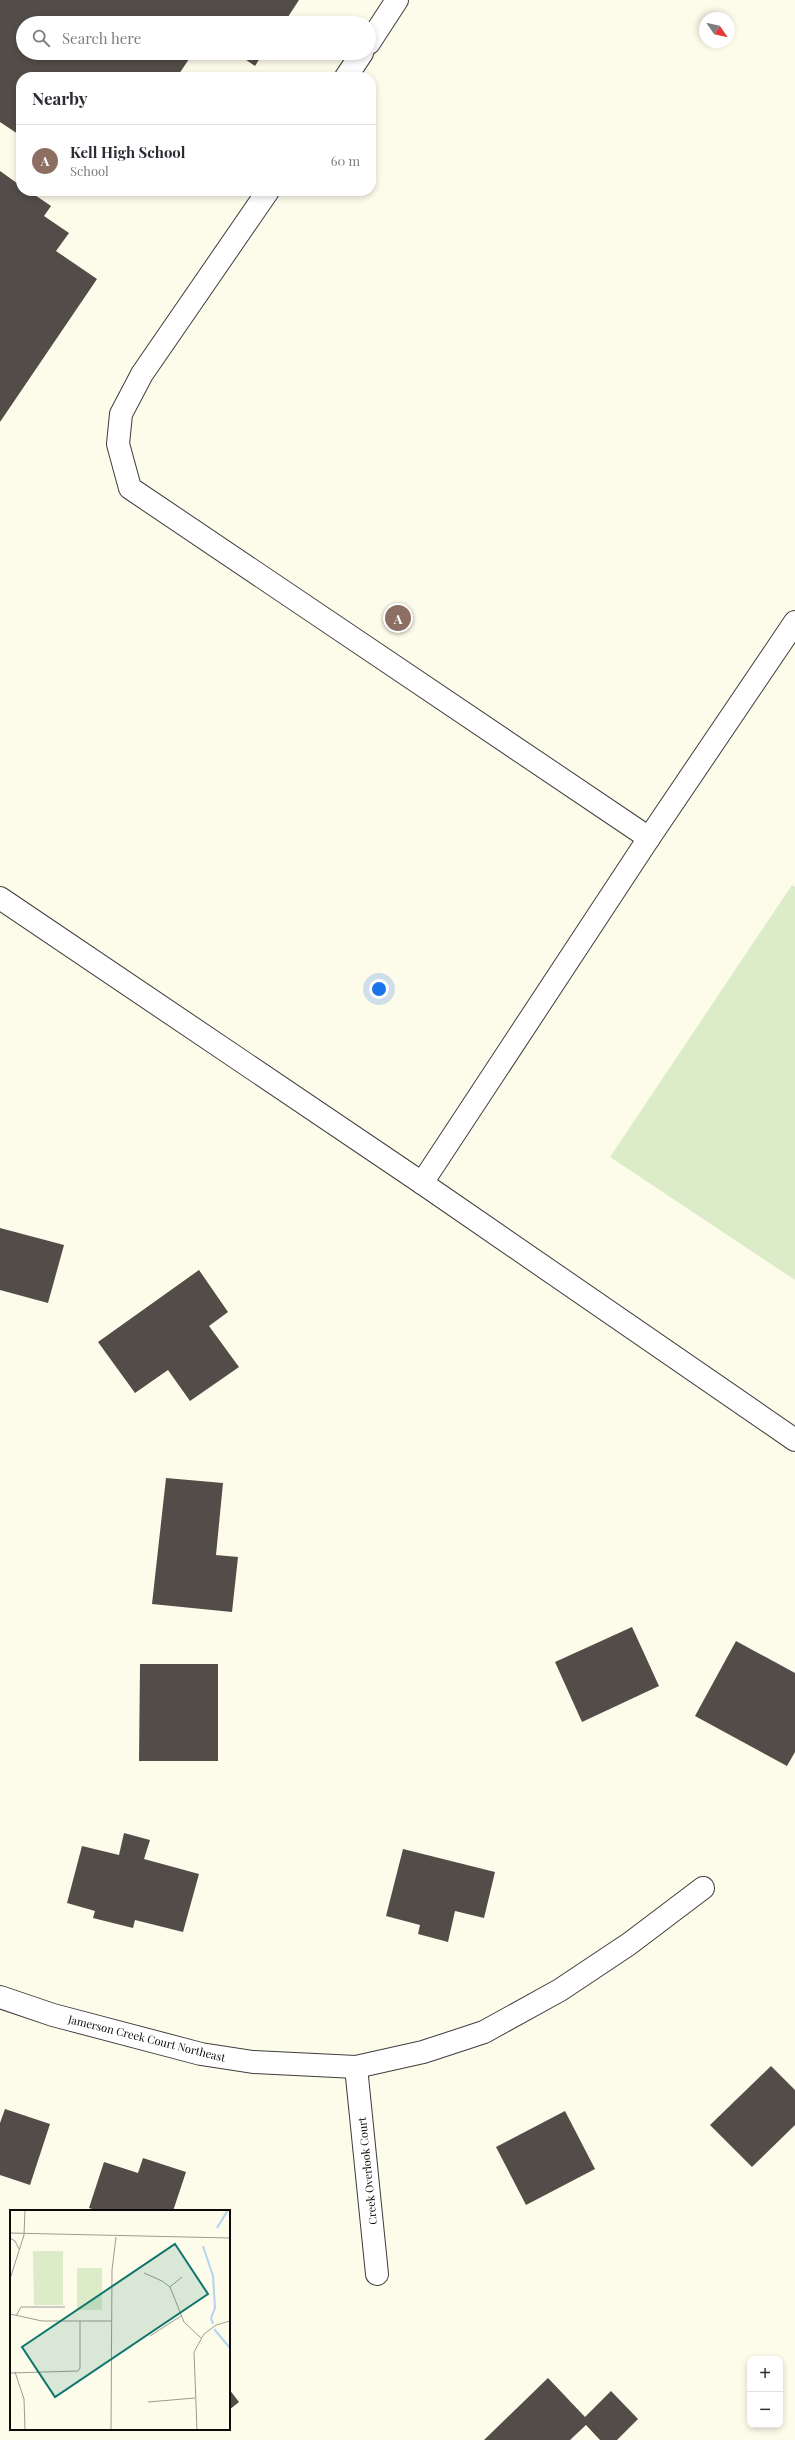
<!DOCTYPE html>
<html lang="en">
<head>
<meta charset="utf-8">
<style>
	body { margin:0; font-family:"Playfair Display",serif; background:#f7f7f7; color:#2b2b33 }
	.controls { position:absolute; right:12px; bottom:12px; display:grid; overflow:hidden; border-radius:8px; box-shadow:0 2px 6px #0003 }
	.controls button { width:36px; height:36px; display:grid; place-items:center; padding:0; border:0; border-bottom:1px solid #e1e1e2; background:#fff; color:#2b2b33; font:20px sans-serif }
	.compass { position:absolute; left:699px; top:12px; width:36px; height:36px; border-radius:50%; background:#fff; box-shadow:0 2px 6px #0003; rotate:124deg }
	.you { position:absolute; left:379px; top:989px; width:14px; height:14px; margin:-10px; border:3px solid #fff; border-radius:50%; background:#1a73e8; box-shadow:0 0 0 6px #1a73e833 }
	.badge { display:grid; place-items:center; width:26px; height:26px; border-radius:50%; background:#0f766e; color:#fff; font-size:13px; font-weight:700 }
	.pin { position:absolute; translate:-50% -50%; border:2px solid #fff; box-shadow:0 1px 4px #0006 }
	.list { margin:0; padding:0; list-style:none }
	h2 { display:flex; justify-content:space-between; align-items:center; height:52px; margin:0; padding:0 16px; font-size:17px }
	h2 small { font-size:13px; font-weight:400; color:#7c7c81 }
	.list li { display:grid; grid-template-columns:26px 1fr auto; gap:12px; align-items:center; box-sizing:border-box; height:72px; padding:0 16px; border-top:1px solid #e1e1e2 }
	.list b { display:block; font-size:15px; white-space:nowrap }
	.list p { margin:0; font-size:13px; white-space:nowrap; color:#7c7c81 }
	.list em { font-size:13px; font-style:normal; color:#7c7c81 }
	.icon { flex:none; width:22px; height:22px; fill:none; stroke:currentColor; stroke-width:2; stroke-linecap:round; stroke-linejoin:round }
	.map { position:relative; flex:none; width:795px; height:2440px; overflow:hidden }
	.search { position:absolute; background:#fff; box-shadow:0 2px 6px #0003; left:16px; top:16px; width:360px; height:44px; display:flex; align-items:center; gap:10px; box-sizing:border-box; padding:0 14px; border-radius:22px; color:#7c7c81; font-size:15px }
	.panel { position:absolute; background:#fff; box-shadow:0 2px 6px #0003; left:16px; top:72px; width:360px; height:124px; border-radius:16px }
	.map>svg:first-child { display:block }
	.pitch { fill:#dcecc8 }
	.building { fill:#524d48 }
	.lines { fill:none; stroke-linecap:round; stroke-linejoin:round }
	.minor-casing { stroke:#3e3e3e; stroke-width:24 }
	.minor { stroke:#fff; stroke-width:22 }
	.labels { text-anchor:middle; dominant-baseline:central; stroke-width:4; stroke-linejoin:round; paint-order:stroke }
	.street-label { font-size:11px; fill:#0b0b0b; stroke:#fff }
	.inset-river { fill:none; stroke:#b2d4f1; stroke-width:2 }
	.inset-road { fill:none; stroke:#9c9b91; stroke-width:1 }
	.view { fill:#0f766e; fill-opacity:0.15; stroke:#0f766e; stroke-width:2 }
	.inset-edge { fill:none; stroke:#0b0b0b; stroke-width:2 }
</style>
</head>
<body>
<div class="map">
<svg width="795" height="2440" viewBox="0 0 795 2440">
	<rect width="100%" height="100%" fill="#fdfbea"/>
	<!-- pitch -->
	<polygon class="pitch" points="792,885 795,887 795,1280 610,1157"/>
	<!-- building -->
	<g class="building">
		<polygon points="0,0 299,0 284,23 23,23 23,53 193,53 177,77 21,77 21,136 0,122"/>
		<polygon points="236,53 263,53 255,66"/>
		<polygon points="0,171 21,186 21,191 29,191 51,206 44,216 69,233 56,251 97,279 0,422"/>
		<polygon points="0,1228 64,1245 48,1303 0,1290"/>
		<polygon points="199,1270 228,1312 209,1326 239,1367 190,1401 168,1370 135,1393 98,1342"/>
		<polygon points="166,1478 223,1483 216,1555 238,1557 232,1612 152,1604"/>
		<polygon points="632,1627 659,1686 582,1722 555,1662"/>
		<polygon points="736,1641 795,1673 795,1752 787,1766 695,1716"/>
		<polygon points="140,1664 218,1664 218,1761 139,1761"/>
		<polygon points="124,1833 150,1840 144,1859 199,1874 183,1932 135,1920 133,1928 93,1918 95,1911 67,1903 82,1846 119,1855"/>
		<polygon points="403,1849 495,1872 484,1918 455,1911 448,1942 418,1934 420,1925 386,1916"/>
		<polygon points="771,2066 795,2090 795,2125 752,2167 710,2125"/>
		<polygon points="5,2109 50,2124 30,2185 0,2175 0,2123"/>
		<polygon points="565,2111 595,2169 526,2205 496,2147"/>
		<polygon points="143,2158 186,2172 173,2211 99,2211 89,2208 104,2162 138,2173"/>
		<polygon points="548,2378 585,2417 611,2391 638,2419 617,2440 600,2440 586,2425 570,2440 484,2440"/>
		<polygon points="229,2389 239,2402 229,2410"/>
	</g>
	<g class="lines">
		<!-- minor casing -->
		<g class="minor-casing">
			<g id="minor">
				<polyline points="369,43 397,0"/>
				<polyline points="346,77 362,53"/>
				<polyline points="268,191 142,374 121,414 118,444 130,488 649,838"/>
				<polyline points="0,898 422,1183 795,1440"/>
				<polyline points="422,1183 649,838 795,622"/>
				<polyline points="0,1997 53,2015 201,2054 253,2062 356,2067 423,2052 484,2032 560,1990 629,1944 703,1888"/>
				<polyline points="356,2067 377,2274"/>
			</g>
		</g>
		<!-- minor -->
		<use href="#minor" class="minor"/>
	</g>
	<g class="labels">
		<!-- street labels -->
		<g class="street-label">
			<text transform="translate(147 2038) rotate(14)">Jamerson Creek Court Northeast</text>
			<text transform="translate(367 2171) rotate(-96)">Creek Overlook Court</text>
		</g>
	</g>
	<!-- overview -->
	<g transform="translate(10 2210)">
		<rect width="220" height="220" fill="#fdfbea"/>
		<path d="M23 41H53V95H24ZM67 58H92V100H67Z" fill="#dcecc8"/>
		<path class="inset-river" d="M207 18 218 0M193 36 203 66 205 98 201 108 203 114M204 119 220 138"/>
		<path class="inset-road" d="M0 23 220 28M0 28 5 31 9 39M134 63 152 71 160 77 174 112 191 128M0 69 14 25 15 0M160 77 172 67M0 104 32 111H102M6 106 11 97H55M140 126 171 106M5 162 14 189 15 220M0 163 68 161 70 158V111M138 192 185 188M101 220 102 60 106 27M187 220 184 142 194 124 206 115 220 111"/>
		<path class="view" d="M165 34 198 84 45 187 12 137Z"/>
		<rect width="220" height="220" class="inset-edge"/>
	</g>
</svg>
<div class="controls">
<button>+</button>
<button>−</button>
</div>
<svg class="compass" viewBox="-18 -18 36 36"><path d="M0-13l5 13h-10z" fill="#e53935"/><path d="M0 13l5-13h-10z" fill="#7c7c81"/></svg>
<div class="you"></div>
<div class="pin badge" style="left:398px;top:618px;background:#8d6e63">A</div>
<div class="search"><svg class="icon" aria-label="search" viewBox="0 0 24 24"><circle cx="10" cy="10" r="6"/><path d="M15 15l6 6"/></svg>Search here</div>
<section class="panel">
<h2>Nearby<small></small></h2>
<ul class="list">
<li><span class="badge" style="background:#8d6e63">A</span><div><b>Kell High School</b><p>School</p></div><em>60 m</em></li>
</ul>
</section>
</div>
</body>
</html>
